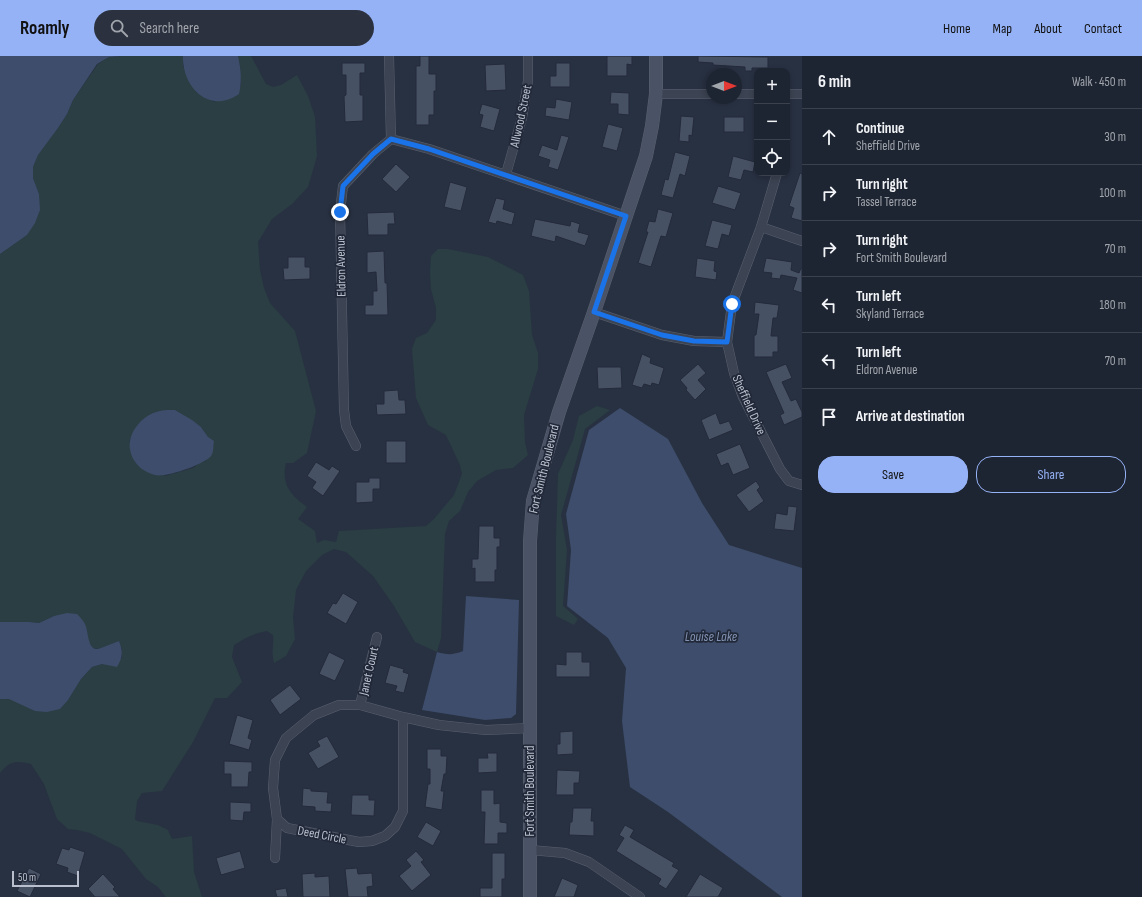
<!DOCTYPE html>
<html lang="en">
<head>
<meta charset="utf-8">
<style>
	body { margin:0; font-family:"Sofia Sans Condensed",sans-serif; background:#2b313e; color:#f1f3f6 }
	.controls { position:absolute; right:12px; top:12px; display:grid; overflow:hidden; border-radius:8px; box-shadow:0 2px 6px #0003 }
	.controls button { width:36px; height:36px; display:grid; place-items:center; padding:0; border:0; border-bottom:1px solid #3c424d; background:#1e2532; color:#f1f3f6; font:20px sans-serif }
	.compass { position:absolute; left:706px; top:12px; width:36px; height:36px; border-radius:50%; background:#1e2532; box-shadow:0 2px 6px #0003; rotate:90deg }
	.scale { position:absolute; left:12px; bottom:10px; width:67px; box-sizing:border-box; padding-left:4px; border:2px solid #b9bfcc; border-top:0; font-size:11px; line-height:14px; white-space:nowrap; color:#b9bfcc; -webkit-text-stroke:3px #212838; paint-order:stroke }
	.stop { position:absolute; width:12px; height:12px; margin:-9px; border:3px solid #1a73e8; border-radius:50%; background:#fff }
	.stop.end { background:#1a73e8; border-color:#fff; box-shadow:0 1px 4px #0008 }
	.list { margin:0; padding:0; list-style:none }
	h2 { display:flex; justify-content:space-between; align-items:center; height:52px; margin:0; padding:0 16px; font-size:17px }
	h2 small { font-size:13px; font-weight:400; color:#a1a5ac }
	.list li { display:grid; grid-template-columns:26px 1fr auto; gap:12px; align-items:center; box-sizing:border-box; height:56px; padding:0 16px; border-top:1px solid #3c424d }
	.list b { display:block; font-size:15px; white-space:nowrap }
	.list p { margin:0; font-size:13px; white-space:nowrap; color:#a1a5ac }
	.list em { font-size:13px; font-style:normal; color:#a1a5ac }
	.actions { display:flex; gap:8px; padding:12px 16px }
	.actions a { flex:1; padding:9px 0; border:1px solid #95b2f6; border-radius:16px; text-align:center; font-size:14px; color:#95b2f6 }
	.actions .main { background:#95b2f6; color:#111 }
	.icon { flex:none; width:22px; height:22px; fill:none; stroke:currentColor; stroke-width:2; stroke-linecap:round; stroke-linejoin:round }
	.map { position:relative; flex:none; width:802px; height:841px; overflow:hidden }
	header { display:flex; align-items:center; gap:24px; box-sizing:border-box; height:56px; padding:0 20px; background:#95b2f6; color:#111 }
	header strong { font-size:19px }
	nav { display:flex; gap:22px; margin-inline-start:auto; font-size:14px }
	.search { width:280px; height:36px; background:#2b313e; display:flex; align-items:center; gap:10px; box-sizing:border-box; padding:0 14px; border-radius:22px; color:#a1a5ac; font-size:15px }
	main { display:flex }
	aside { flex:1; background:#1e2532 }
	.map>svg:first-child { display:block }
	.green { fill:#2a3e43; fill-rule:evenodd }
	.water { fill:#3e4d6b }
	.building { fill:#475164; stroke:#232a3a }
	.lines { fill:none; stroke-linecap:round; stroke-linejoin:round }
	.street-casing { stroke:#5a616f; stroke-width:10 }
	.secondary-casing { stroke:#5a616f; stroke-width:14 }
	.street { stroke:#3c4352; stroke-width:9 }
	.secondary { stroke:#4a5265; stroke-width:13 }
	.route { stroke:#1a73e8; stroke-width:5 }
	.labels { text-anchor:middle; dominant-baseline:central; stroke-width:3.5; stroke-linejoin:round; paint-order:stroke }
	.street-label { font-size:13px; fill:#b9bfcc; stroke:#212838 }
	.water-label { font-size:14px; font-style:italic; fill:#8292b2; stroke:#212838 }
</style>
</head>
<body>
<header>
<strong>Roamly</strong>
<div class="search"><svg class="icon" aria-label="search" viewBox="0 0 24 24"><circle cx="10" cy="10" r="6"/><path d="M15 15l6 6"/></svg>Search here</div>
<nav><a>Home</a><a>Map</a><a>About</a><a>Contact</a></nav>
</header>
<main>
<div class="map">
<svg width="802" height="841" viewBox="0 0 802 841">
	<rect width="100%" height="100%" fill="#283142"/>
	<!-- green -->
	<g class="green">
		<path d="M121 0H183V10L196 36 214 46 241 30 240 9 238 0H251L266 28 273 31 281 29 297 19 308 40 315 61 317 100 308 131 292 148 272 163 258 186 260 214 264 232 270 247 295 275 316 355 307 397 293 407H286C281 428 290 439 307 451L298 463 315 475 317 487 324 484 336 486 339 475 426 470 434 463 454 439 462 418 460 409 446 379 428 369 416 342 412 293 416 282 427 277 436 264V252L431 233 430 216 431 200 438 193H448L488 201 523 219 529 235 532 279 538 297V313L524 359 525 387 528 399 513 412 496 414 477 425 468 436 460 455 449 465 445 478 441 582 437 596 415 586 394 550 373 520 346 496 334 493 322 499 306 515 296 534 293 561 295 583 286 600 274 607C271 595 274 590 273 579L267 575C254 577 245 582 234 589L232 601 242 626 227 642H215L193 686 162 735 142 737 137 745 135 763 137 765 158 769 168 774 172 783 192 780 194 816 202 841H166L158 831 146 823 122 793 90 777 77 774 68 773 57 763 44 728 31 708C16 704 10 705 0 717V643L68 644 81 623 92 611 122 602V593L119 585 100 593 93 592 54 560 39 567 29 566H0V198L27 179 39 138 33 122V111L38 99 58 72 67 58 73 44 98 8 109 1ZM167 354H175L201 371 208 381 206 405 199 407 193 412 165 420 129 386 137 370Z"/>
		<polygon points="597,350 610,354 585,373 561,459 567,494 563,550 578,563 574,569 556,560 556,482 558,418 573,384 579,360"/>
	</g>
	<!-- water -->
	<g class="water">
		<polygon points="0,0 121,0 109,1 97,8 73,44 67,58 58,72 38,99 33,111 33,122 39,138 40,154 35,167 27,179 0,198"/>
		<path d="M183 0H238C241 13 242 25 239 38 209 59 182 31 183 0Z"/>
		<polygon points="620,352 668,383 702,447 729,489 802,512 802,841 782,841 668,756 630,731 622,665 626,612 608,582 567,550 571,494 566,458 589,374"/>
		<path d="M167 354H175L192 364 201 371 208 381 214 385C213 390 214 396 211 400 205 408 166 422 155 419 134 414 123 392 134 374 142 361 153 355 167 354Z"/>
		<path d="M466 540 519 544 516 658 511 662 485 664 422 654 437 596C447 599 453 599 463 595Z"/>
		<path d="M67 557 77 558C80 561 83 564 85 568 89 576 87 598 101 592 107 590 113 587 119 585 123 595 123 601 117 611L102 608 92 611 81 623 68 644 60 653 47 656 35 655 9 643H0V566H29L39 567 54 560Z"/>
	</g>
	<!-- building -->
	<g class="building">
		<polygon points="420,0 429,0 429,18 436,18 436,35 434,35 434,59 429,59 429,69 416,69 416,10 420,10"/>
		<polygon points="607,0 632,0 632,9 627,8 627,20 607,20"/>
		<polygon points="698,0 768,1 768,12 752,12 752,15 745,15 745,11 713,9 713,7 698,6"/>
		<polygon points="342,7 365,7 365,17 360,17 360,39 363,39 363,65 345,66 344,40 346,39 346,19 342,19"/>
		<polygon points="556,7 570,7 570,31 550,31 550,20 556,20"/>
		<polygon points="505,8 506,34 486,35 485,9"/>
		<polygon points="611,36 629,37 629,59 618,58 618,48 610,48"/>
		<polygon points="556,43 572,46 569,64 545,60 546,51 555,52"/>
		<polygon points="482,48 500,53 494,75 480,71 483,59 479,58"/>
		<polygon points="681,60 694,61 692,80 689,79 689,86 679,85"/>
		<rect x="724" y="61" width="20" height="15"/>
		<polygon points="608,68 623,72 617,95 602,91"/>
		<polygon points="561,79 569,81 558,114 548,111 550,104 538,100 542,89 557,94"/>
		<polygon points="675,96 690,100 685,120 680,118 673,142 661,139 665,123 668,124"/>
		<polygon points="733,100 755,106 753,116 744,114 741,124 728,121"/>
		<polygon points="396,108 410,121 396,136 382,123"/>
		<polygon points="800,117 802,118 802,165 791,162 794,152 789,150"/>
		<polygon points="450,126 467,131 461,155 444,151"/>
		<polygon points="718,130 741,137 735,154 712,147"/>
		<polygon points="496,142 505,144 503,153 515,157 512,169 497,165 496,168 488,166"/>
		<polygon points="658,153 673,157 666,181 661,180 651,211 638,207 648,176 646,176 649,165 655,166"/>
		<polygon points="394,156 395,168 388,168 388,179 368,179 367,157"/>
		<polygon points="535,163 570,170 571,165 580,168 578,176 589,179 585,190 556,180 555,186 531,180"/>
		<polygon points="712,164 732,169 729,180 722,178 718,193 705,190"/>
		<polygon points="384,195 385,227 387,227 388,259 365,259 365,249 373,249 373,235 377,235 376,216 367,217 367,196"/>
		<polygon points="288,201 305,201 305,211 310,211 310,223 284,224 283,212 288,212"/>
		<polygon points="697,202 715,205 714,215 717,216 716,224 695,221"/>
		<polygon points="766,202 792,206 791,214 799,217 801,212 802,212 802,237 793,234 797,222 781,219 780,223 771,222 772,217 763,216"/>
		<polygon points="755,246 779,249 777,262 773,262 771,280 778,280 778,296 773,296 773,301 754,301 754,279 756,279 759,258 754,258"/>
		<polygon points="642,298 651,302 650,307 664,312 659,329 652,327 651,330 644,328 642,332 632,329"/>
		<polygon points="698,308 706,317 698,324 706,333 695,344 686,334 687,332 680,324"/>
		<polygon points="786,308 792,322 782,326 791,345 796,343 802,356 802,361 784,369 780,359 784,357 766,316"/>
		<polygon points="597,311 621,311 622,332 598,333"/>
		<polygon points="398,334 399,344 405,344 406,358 377,359 376,348 384,348 384,335"/>
		<polygon points="716,357 720,368 729,365 733,374 709,384 701,364"/>
		<rect x="386" y="385" width="20" height="22"/>
		<polygon points="740,388 750,412 733,419 728,407 721,410 716,398"/>
		<polygon points="316,406 329,414 332,410 340,415 323,440 312,432 316,426 307,420"/>
		<polygon points="369,422 380,422 380,433 373,433 373,446 356,447 356,426 369,426"/>
		<polygon points="756,425 760,431 757,434 764,445 749,456 736,439"/>
		<polygon points="788,450 797,451 794,475 774,473 776,457 787,459"/>
		<polygon points="479,470 494,470 494,482 500,482 500,491 497,491 497,514 495,514 495,526 475,526 475,512 472,513 472,503 478,503"/>
		<polygon points="343,537 358,546 346,568 327,557 333,547 336,548"/>
		<polygon points="329,596 345,604 335,625 319,618"/>
		<polygon points="566,596 582,596 582,606 590,606 590,621 556,621 556,608 566,609"/>
		<polygon points="390,609 404,613 403,616 409,618 404,637 395,635 397,630 385,627"/>
		<polygon points="290,629 301,643 280,659 270,644"/>
		<polygon points="237,659 253,664 248,682 252,684 249,694 229,688"/>
		<polygon points="573,675 573,698 557,699 557,688 560,688 560,676"/>
		<polygon points="327,680 339,701 318,713 308,697 320,690 317,685"/>
		<polygon points="427,693 441,693 441,700 447,700 446,718 444,718 441,735 444,735 442,754 425,751 428,728 430,728 430,713 427,713"/>
		<polygon points="487,697 497,697 497,716 478,717 478,702 488,702"/>
		<polygon points="224,705 252,706 252,716 249,716 248,731 231,731 231,718 224,718"/>
		<polygon points="557,714 580,715 579,727 574,727 574,739 556,739"/>
		<polygon points="303,732 311,733 311,735 328,736 327,747 332,747 331,756 315,755 315,751 302,750"/>
		<polygon points="481,734 494,734 494,748 500,747 500,766 507,767 507,777 498,777 498,788 484,788 485,756 481,756"/>
		<polygon points="352,739 369,739 369,744 375,744 374,760 351,759"/>
		<polygon points="230,746 251,747 251,756 244,756 243,765 230,764"/>
		<polygon points="573,752 592,752 591,765 594,765 594,780 569,779 570,766 572,766"/>
		<polygon points="426,766 441,775 433,790 417,781"/>
		<polygon points="625,769 634,774 630,781 674,807 672,810 679,814 666,833 658,828 661,823 616,795 624,782 619,779"/>
		<polygon points="70,791 85,796 78,820 67,816 68,812 56,808 62,792 69,794"/>
		<polygon points="240,795 245,812 221,819 216,802"/>
		<polygon points="416,795 424,804 421,806 431,819 412,835 399,820 411,810 406,804"/>
		<polygon points="492,797 505,797 505,823 502,823 502,841 480,841 480,832 492,832"/>
		<polygon points="29,812 41,818 30,841 17,835"/>
		<polygon points="357,812 358,818 372,817 373,830 367,831 368,841 348,841 345,813"/>
		<polygon points="315,817 315,821 329,820 330,841 303,841 302,818"/>
		<polygon points="103,818 115,831 113,833 120,841 95,841 88,833"/>
		<polygon points="700,818 723,832 718,841 686,841"/>
		<polygon points="562,822 578,829 574,841 554,841"/>
		<polygon points="286,832 288,841 277,841 275,834"/>
	</g>
	<g class="lines">
		<!-- street casing -->
		<g class="street-casing">
			<g id="street">
				<polyline points="656,38 712,38"/>
				<polyline points="736,38 757,38"/>
				<polyline points="787,38 802,38"/>
				<polyline points="391,83 429,93 626,160"/>
				<polyline points="777,117 761,171 732,248 727,286 734,317 743,341 780,413 789,425 802,429"/>
				<polyline points="506,118 522,62 528,25 528,0"/>
				<polyline points="761,171 802,185"/>
				<polyline points="594,256 662,279 694,285 727,286"/>
				<polyline points="356,390 346,370 344,354 340,156 343,130 373,98 391,83 389,0"/>
				<polyline points="360,649 377,581"/>
				<polyline points="403,661 403,755 395,771 385,780 372,785 359,786 287,772 277,763 273,732 275,704 286,682 314,659 339,649 360,649 403,661 439,669 486,674 530,672"/>
				<polyline points="530,794 565,797 589,806 640,841"/>
				<polyline points="275,802 277,763"/>
			</g>
		</g>
		<!-- secondary casing -->
		<g class="secondary-casing">
			<polyline id="secondary" points="530,841 530,485 533,445 559,356 594,256 646,100 652,70 656,38 656,0"/>
		</g>
		<!-- street -->
		<use href="#street" class="street"/>
		<!-- secondary -->
		<use href="#secondary" class="secondary"/>
	</g>
	<g class="lines">
		<!-- route -->
		<polyline class="route" points="340,156 343,130 373,98 391,83 429,93 626,160 594,256 662,279 694,285 727,286 732,248"/>
	</g>
	<g class="labels">
		<!-- street labels -->
		<g class="street-label">
			<text transform="translate(521 60) rotate(-78)">Allwood Street</text>
			<text transform="translate(341 210) rotate(-91)">Eldron Avenue</text>
			<text transform="translate(749 349) rotate(66)">Sheffield Drive</text>
			<text transform="translate(544 413) rotate(-76)">Fort Smith Boulevard</text>
			<text transform="translate(369 615) rotate(-77)">Janet Court</text>
			<text transform="translate(530 735) rotate(-90)">Fort Smith Boulevard</text>
			<text transform="translate(322 779) rotate(11)">Deed Circle</text>
		</g>
		<!-- water labels -->
		<g class="water-label">
			<text x="711" y="580">Louise Lake</text>
		</g>
	</g>
</svg>
<div class="controls">
<button>+</button>
<button>−</button>
<button><svg class="icon" aria-label="locate" viewBox="0 0 24 24"><circle cx="12" cy="12" r="6"/><path d="M12 2v4M12 18v4M2 12h4M18 12h4"/></svg></button>
</div>
<svg class="compass" viewBox="-18 -18 36 36"><path d="M0-13l5 13h-10z" fill="#e53935"/><path d="M0 13l5-13h-10z" fill="#a1a5ac"/></svg>
<div class="scale">50 m</div>
<div class="stop" style="left:732px;top:248px"></div>
<div class="stop end" style="left:340px;top:156px"></div>
</div>
<aside>
<h2>6 min<small>Walk · 450 m</small></h2>
<ul class="list">
<li><svg class="icon" aria-label="ahead" viewBox="0 0 24 24"><path d="M12 20V5M6 11l6-6 6 6"/></svg><div><b>Continue</b><p>Sheffield Drive</p></div><em>30 m</em></li>
<li><svg class="icon" aria-label="right" viewBox="0 0 24 24"><path d="M7 20v-9h11M14 6l5 5-5 5"/></svg><div><b>Turn right</b><p>Tassel Terrace</p></div><em>100 m</em></li>
<li><svg class="icon" aria-label="right" viewBox="0 0 24 24"><path d="M7 20v-9h11M14 6l5 5-5 5"/></svg><div><b>Turn right</b><p>Fort Smith Boulevard</p></div><em>70 m</em></li>
<li><svg class="icon" aria-label="left" viewBox="0 0 24 24"><path d="M17 20v-9H6M10 6l-5 5 5 5"/></svg><div><b>Turn left</b><p>Skyland Terrace</p></div><em>180 m</em></li>
<li><svg class="icon" aria-label="left" viewBox="0 0 24 24"><path d="M17 20v-9H6M10 6l-5 5 5 5"/></svg><div><b>Turn left</b><p>Eldron Avenue</p></div><em>70 m</em></li>
<li><svg class="icon" aria-label="arrive" viewBox="0 0 24 24"><path d="M6 21V4h12l-3 4 3 4H6"/></svg><div><b>Arrive at destination</b></div></li>
</ul>
<div class="actions"><a class="main">Save</a><a>Share</a></div>
</aside>
</main>
</body>
</html>
